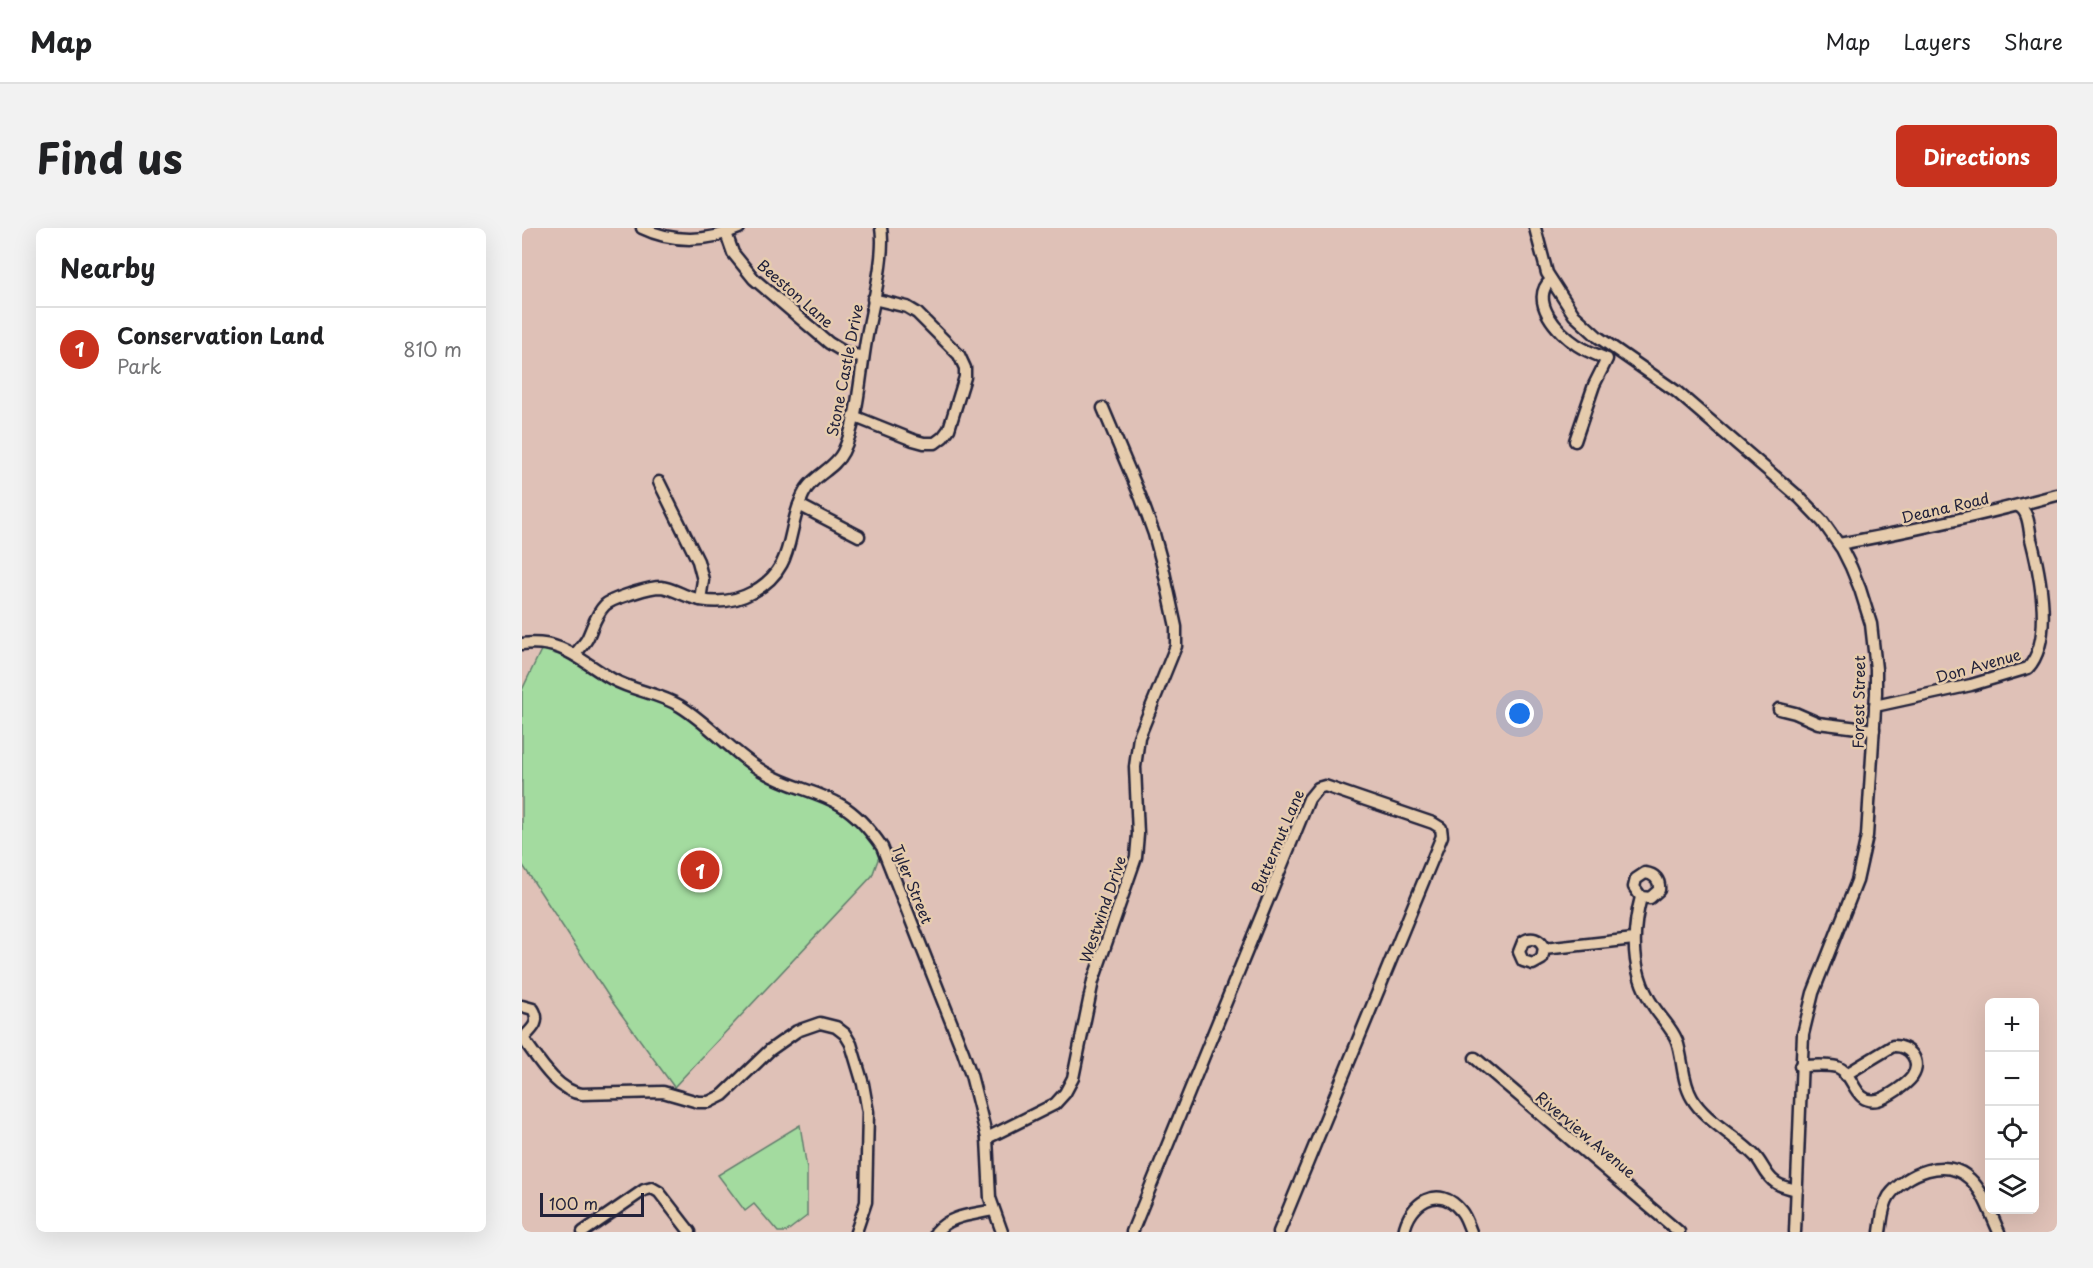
<!DOCTYPE html>
<html lang="en">
<head>
<meta charset="utf-8">
<style>
	body { margin:0; font-family:"Playpen Sans",sans-serif; background:#f2f2f2; color:#202124 }
	.controls { position:absolute; right:18px; bottom:18px; display:grid; overflow:hidden; border-radius:9px; box-shadow:0 6px 24px #0002 }
	.controls button { width:54px; height:54px; display:grid; place-items:center; padding:0; border:0; border-bottom:2px solid #e0e0e0; background:#fff; color:#202124; font:30px sans-serif }
	.scale { position:absolute; left:18px; bottom:15px; width:104px; box-sizing:border-box; padding-left:6px; border:3px solid #22223b; border-top:0; font-size:16px; line-height:21px; white-space:nowrap; color:#22223b; -webkit-text-stroke:4px #e6ccad; paint-order:stroke }
	.you { position:absolute; left:998px; top:486px; width:21px; height:21px; margin:-15px; border:4px solid #fff; border-radius:50%; background:#1a73e8; box-shadow:0 0 0 9px #1a73e833 }
	.badge { display:grid; place-items:center; width:39px; height:39px; border-radius:50%; background:#c8321e; color:#fff; font-size:20px; font-weight:700 }
	.pin { position:absolute; translate:-50% -50%; border:3px solid #fff; box-shadow:0 2px 6px #0006 }
	.list { margin:0; padding:0; list-style:none }
	h2 { display:flex; justify-content:space-between; align-items:center; height:78px; margin:0; padding:0 24px; font-size:26px }
	h2 small { font-size:20px; font-weight:400; color:#757577 }
	.list li { display:grid; grid-template-columns:39px 1fr auto; gap:18px; align-items:center; box-sizing:border-box; height:84px; padding:0 24px; border-top:2px solid #e0e0e0 }
	.list b { display:block; font-size:22px; white-space:nowrap }
	.list p { margin:0; font-size:20px; white-space:nowrap; color:#757577 }
	.list em { font-size:20px; font-style:normal; color:#757577 }
	.icon { flex:none; width:33px; height:33px; fill:none; stroke:currentColor; stroke-width:2; stroke-linecap:round; stroke-linejoin:round }
	.map { position:relative; flex:none; width:1535px; height:1004px; overflow:hidden; border-radius:9px }
	header { display:flex; align-items:center; gap:36px; box-sizing:border-box; height:84px; padding:0 30px; background:#fff; border-bottom:2px solid #e0e0e0 }
	header strong { font-size:28px }
	nav { display:flex; gap:33px; margin-inline-start:auto; font-size:21px }
	.intro { display:flex; align-items:center; justify-content:space-between; box-sizing:border-box; height:144px; padding:0 36px }
	h1 { margin:0; font-size:42px }
	.button { padding:15px 27px; border-radius:9px; background:#c8321e; color:#fff; font-size:21px; font-weight:700 }
	main { display:flex; gap:36px; padding:0 36px }
	aside { flex:1; background:#fff; border-radius:9px; box-shadow:0 6px 24px #0002 }
	.map>svg:first-child { display:block }
	.green { fill:#a3db9f; stroke:#627e6d; stroke-width:1.5 }
	.lines { fill:none; stroke-linecap:round; stroke-linejoin:round }
	.minor-casing { stroke:#22223b; stroke-width:15 }
	.minor { stroke:#e6ccad; stroke-width:10 }
	.labels { text-anchor:middle; dominant-baseline:central; stroke-width:5; stroke-linejoin:round; paint-order:stroke }
	.street-label { font-size:15px; fill:#22223b; stroke:#e6ccad }
</style>
</head>
<body>
<header>
<strong>Map</strong>
<nav><a>Map</a><a>Layers</a><a>Share</a></nav>
</header>
<div class="intro"><h1>Find us</h1><a class="button">Directions</a></div>
<main>
<aside>
<h2>Nearby<small></small></h2>
<ul class="list">
<li><span class="badge">1</span><div><b>Conservation Land</b><p>Park</p></div><em>810 m</em></li>
</ul>
</aside>
<div class="map">
<svg width="1535" height="1004" viewBox="0 0 1535 1004">
	<rect width="100%" height="100%" fill="#dfc1b7"/>
	<filter id="ink" filterUnits="userSpaceOnUse"><feTurbulence type="fractalNoise" baseFrequency=".0167" numOctaves="2"/><feDisplacementMap in="SourceGraphic" scale="12" xChannelSelector="R" yChannelSelector="G"/><feConvolveMatrix kernelMatrix="1 2 1 2 8 2 1 2 1" color-interpolation-filters="sRGB"/></filter>
	<g filter="url(#ink)">
		<!-- green -->
		<g class="green">
			<polygon points="20,420 31,421 166,488 216,530 327,588 352,614 358,626 350,648 152,859 89,772 0,636 0,462"/>
			<polygon points="278,897 285,941 285,988 264,1004 256,1004 232,976 223,983 196,947"/>
		</g>
		<g class="lines">
			<!-- minor casing -->
			<g class="minor-casing">
				<g id="minor">
					<path d="M120 0C151 15 186 14 217 0"/>
					<polyline points="1013,0 1025,45 1052,87 1076,109 1155,164 1278,270 1301,294 1320,321 1329,339 1338,361 1349,396 1354,441 1354,465 1345,608 1335,653 1291,765 1281,806 1273,1004"/>
					<polyline points="204,5 211,25 232,51 307,115 322,124 341,129"/>
					<path d="M1029 52C1006 72 1036 105 1055 117 1064 123 1075 127 1085 131L1072 157 1053 213"/>
					<polyline points="331,188 391,212 402,215 413,215 421,209 427,201 443,149 443,140 437,127 395,85 385,79 351,71"/>
					<polyline points="137,254 176,333 181,352 178,372"/>
					<polyline points="277,277 337,308"/>
					<path d="M1317 316C1390 303 1463 286 1535 267"/>
					<path d="M0 416C41 411 58 433 90 451 111 463 137 465 158 478 189 497 212 527 244 545 267 559 296 563 319 577 336 587 349 603 360 619L441 824 449 847 465 910 468 970 480 1004"/>
					<path d="M53 427C57 420 63 416 66 409 71 398 74 386 83 377 90 371 100 369 108 366 118 363 128 359 139 359 148 360 157 365 165 368 187 376 209 376 231 364 275 339 263 305 281 267 289 248 312 242 321 224 336 193 338 147 344 113 349 83 364 28 359 0"/>
					<path d="M1353 478 1449 457 1506 440C1532 411 1518 346 1509 311 1507 300 1507 283 1496 278"/>
					<polyline points="1257,481 1273,485 1296,495 1352,502"/>
					<path d="M1119 669 1112 659 1114 651 1123 645C1133 646 1138 652 1137 662L1128 670 1119 669C1109 707 1109 745 1132 779 1139 790 1150 800 1155 813 1161 831 1160 853 1170 870 1183 893 1216 909 1234 929 1241 937 1244 948 1253 954 1259 959 1267 960 1275 962"/>
					<path d="M1022 721 1020 731 1011 736 1001 733 997 724 1001 714C1009 708 1019 711 1022 721L1112 711"/>
					<path d="M0 778 11 781C19 794 10 801 1 810"/>
					<path d="M0 809C15 829 34 863 60 866L141 864 176 874H187L201 867 248 822 275 803 298 795 314 799 323 806 329 816 341 856 346 884 344 974 334 1004"/>
					<polyline points="953,830 1157,1004"/>
					<path d="M1278 838C1289 838 1304 836 1315 839 1333 845 1331 877 1356 872 1366 869 1384 857 1390 849 1401 833 1387 817 1371 818L1323 847"/>
					<polyline points="465,910 533,876 543,865 551,850 571,753 614,629 616,606 613,539 617,509 654,418 654,399 641,339 632,306 619,270 581,180"/>
					<polyline points="61,1004 122,962 130,960 137,964 168,1004"/>
					<path d="M414 1004C428 987 451 987 471 982"/>
					<polyline points="610,1004 787,571 796,560 803,558 911,595 919,600 920,608 757,1004"/>
					<path d="M882 1004C887 975 917 955 939 983 944 989 946 997 949 1004"/>
					<path d="M1358 1004C1360 992 1360 979 1367 968 1384 945 1425 928 1448 951 1462 964 1469 987 1477 1004"/>
				</g>
			</g>
			<!-- minor -->
			<use href="#minor" class="minor"/>
		</g>
	</g>
	<g class="labels">
		<!-- street labels -->
		<g class="street-label">
			<text transform="translate(274 65) rotate(41)">Beeston Lane</text>
			<text transform="translate(322 142) rotate(-79)">Stone Castle Drive</text>
			<text transform="translate(1423 279) rotate(-13)">Deana Road</text>
			<text transform="translate(1456 437) rotate(-16)">Don Avenue</text>
			<text transform="translate(1336 474) rotate(-89)">Forest Street</text>
			<text transform="translate(755 613) rotate(-67)">Butternut Lane</text>
			<text transform="translate(391 656) rotate(68)">Tyler Street</text>
			<text transform="translate(580 681) rotate(-71)">Westwind Drive</text>
			<text transform="translate(1064 906) rotate(40)">Riverview Avenue</text>
		</g>
	</g>
</svg>
<div class="controls">
<button>+</button>
<button>−</button>
<button><svg class="icon" aria-label="locate" viewBox="0 0 24 24"><circle cx="12" cy="12" r="6"/><path d="M12 2v4M12 18v4M2 12h4M18 12h4"/></svg></button>
<button><svg class="icon" aria-label="layers" viewBox="0 0 24 24"><path d="M12 4l9 5-9 5-9-5zM3 14l9 5 9-5"/></svg></button>
</div>
<div class="scale">100 m</div>
<div class="you"></div>
<div class="pin badge" style="left:178px;top:642px">1</div>
</div>
</main>
</body>
</html>
